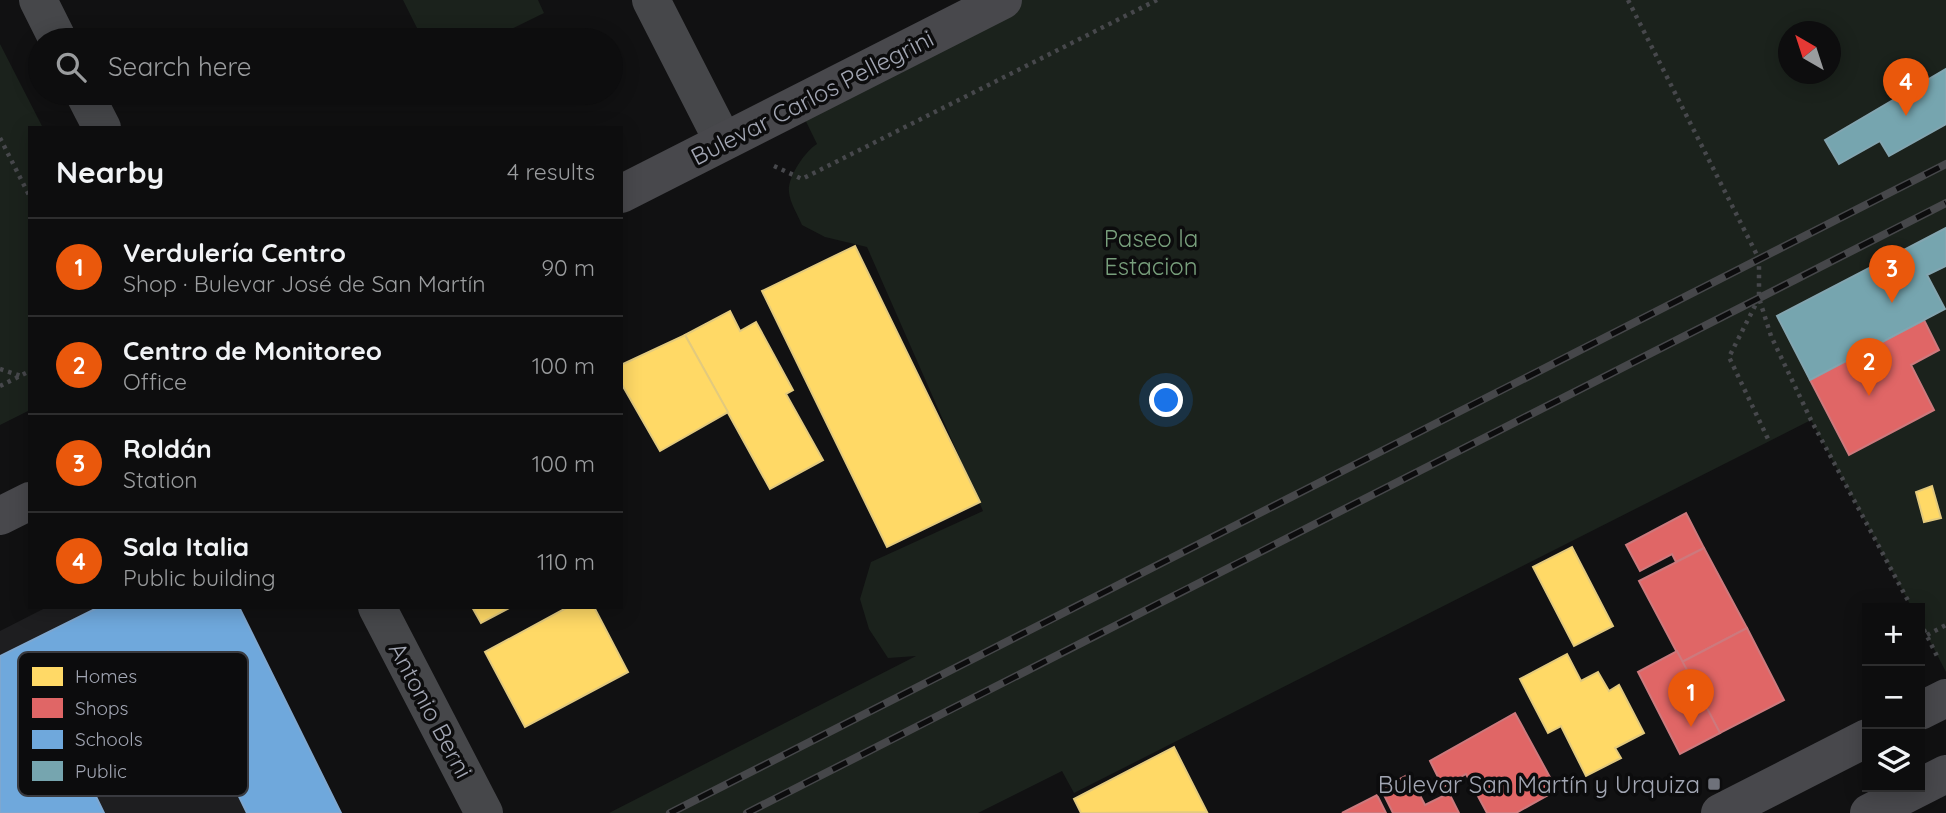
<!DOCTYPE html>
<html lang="en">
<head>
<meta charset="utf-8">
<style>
	body { margin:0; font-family:Quicksand,sans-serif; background:#1b1b1c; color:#f1f3f6 }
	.controls { position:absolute; right:21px; bottom:21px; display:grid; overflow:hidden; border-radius:0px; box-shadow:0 4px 18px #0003 }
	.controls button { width:63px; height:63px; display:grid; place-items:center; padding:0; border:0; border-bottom:2px solid #2d2d2e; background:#0d0d0e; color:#f1f3f6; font:35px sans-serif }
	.compass { position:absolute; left:1778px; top:21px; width:63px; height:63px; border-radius:50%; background:#0d0d0e; box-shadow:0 4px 18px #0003; rotate:321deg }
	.you { position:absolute; left:1167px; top:401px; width:24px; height:24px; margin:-18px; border:5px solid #fff; border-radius:50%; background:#1a73e8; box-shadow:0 0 0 10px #1a73e833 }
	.badge { display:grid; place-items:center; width:46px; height:46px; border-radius:50%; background:#ea580c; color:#fff; font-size:23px; font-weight:700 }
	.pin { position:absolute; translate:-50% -58px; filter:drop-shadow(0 2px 4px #0008) }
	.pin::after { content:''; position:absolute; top:37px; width:24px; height:21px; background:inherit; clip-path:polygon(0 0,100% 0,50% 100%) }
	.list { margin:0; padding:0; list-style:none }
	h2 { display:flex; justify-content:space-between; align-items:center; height:91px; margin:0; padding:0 28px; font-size:30px }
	h2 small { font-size:23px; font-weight:400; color:#9a9c9e }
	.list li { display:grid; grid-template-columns:46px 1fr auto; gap:21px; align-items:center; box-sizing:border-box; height:98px; padding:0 28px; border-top:2px solid #2d2d2e }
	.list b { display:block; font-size:26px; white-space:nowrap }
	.list p { margin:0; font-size:23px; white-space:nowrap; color:#9a9c9e }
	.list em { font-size:23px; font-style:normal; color:#9a9c9e }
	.icon { flex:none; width:38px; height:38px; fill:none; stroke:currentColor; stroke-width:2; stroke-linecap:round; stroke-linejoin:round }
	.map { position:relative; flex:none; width:1946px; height:813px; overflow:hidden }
	.search { position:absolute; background:#0d0d0e; box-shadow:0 4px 18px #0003; left:28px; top:28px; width:595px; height:77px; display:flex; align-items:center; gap:18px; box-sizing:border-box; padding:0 24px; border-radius:38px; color:#9a9c9e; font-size:26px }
	.panel { position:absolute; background:#0d0d0e; box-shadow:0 4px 18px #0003; left:28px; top:126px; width:595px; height:483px; border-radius:0px }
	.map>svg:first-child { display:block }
	.built { fill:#1e1e20 }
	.green { fill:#1b221c; fill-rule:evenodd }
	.homes { fill:#ffd966; stroke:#e3ca7d; stroke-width:2 }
	.shops { fill:#e06666; stroke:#cd797d; stroke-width:2 }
	.schools { fill:#6fa8dc; stroke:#7ea7d0; stroke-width:2 }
	.public { fill:#76a5af; stroke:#83a5b0; stroke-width:2 }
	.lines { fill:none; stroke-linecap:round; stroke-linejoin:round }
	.path { stroke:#47484c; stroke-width:4.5; stroke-dasharray:3.5 5; stroke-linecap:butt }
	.minor { stroke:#46474a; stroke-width:38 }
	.major { stroke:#48484c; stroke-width:38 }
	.rail-casing { stroke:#46474a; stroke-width:8 }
	.rail { stroke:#0c0c0d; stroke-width:5; stroke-dasharray:16; stroke-linecap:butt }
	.poi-dot { fill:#6f727b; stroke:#0c0c0d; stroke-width:2.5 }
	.labels { text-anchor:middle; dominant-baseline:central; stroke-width:7; stroke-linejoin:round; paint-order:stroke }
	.street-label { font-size:24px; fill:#a2a6b3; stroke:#0c0c0d }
	.park-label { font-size:24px; fill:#789f7c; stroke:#0c0c0d }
	.poi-label { font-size:24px; fill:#a2a6b3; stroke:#0c0c0d; text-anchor:end }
	.key { fill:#0c0c0d; stroke:#393a3f; stroke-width:2 }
	.key-label { font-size:19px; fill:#a2a6b3 }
</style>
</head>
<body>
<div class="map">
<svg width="1946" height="813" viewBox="0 0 1946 813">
	<rect width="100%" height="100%" fill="#111112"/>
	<!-- built -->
	<polygon class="built" points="47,607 239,607 341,813 0,813 0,631"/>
	<!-- green -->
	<g class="green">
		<polygon points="403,0 538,0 544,13 489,40 423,40"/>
		<path d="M1003 0H1946V672L1920 622V608H1912L1811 420 1074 793 1062 771 978 813H609L916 656 888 658 869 629 860 599 871 562 983 511 867 247 825 237 802 225C798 215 790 203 789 192 787 178 805 151 817 144L797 103ZM1788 32H1830V74H1788Z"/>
		<polygon points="0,44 43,128 30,128 30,410 0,425"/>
	</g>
	<!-- homes -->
	<g class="homes">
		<polygon points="855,246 980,502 887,547 762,291"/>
		<polygon points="730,311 740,331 756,322 793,390 786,394 823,460 770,489 685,335"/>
		<polygon points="685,335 728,412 660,451 621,383 621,365"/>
		<polygon points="1932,486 1941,518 1924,522 1916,492"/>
		<polygon points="1572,547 1613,626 1574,646 1533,567"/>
		<polygon points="472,607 511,607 481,623"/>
		<polygon points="568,607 594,607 628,672 525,727 485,652"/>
		<polygon points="1567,654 1581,681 1598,672 1609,691 1619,685 1644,733 1615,748 1621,758 1586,776 1561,726 1548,733 1520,679"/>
		<polygon points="1174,747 1207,812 1081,813 1074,799"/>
	</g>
	<!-- shops -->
	<g class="shops">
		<polygon points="1924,320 1939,350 1911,365 1934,410 1849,455 1810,380"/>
		<polygon points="1686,513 1704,548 1676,562 1672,554 1640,571 1626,545"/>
		<polygon points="1704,548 1747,628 1682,662 1639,581"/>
		<polygon points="1747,628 1784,700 1720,733 1682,662"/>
		<polygon points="1677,651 1720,733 1680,754 1638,672"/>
		<polygon points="1515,713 1557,790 1516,813 1487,813 1466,774 1443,787 1430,761"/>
		<polygon points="1409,774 1425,805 1449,793 1459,813 1393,813 1381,789"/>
		<polygon points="1377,795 1386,813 1342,813"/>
	</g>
	<!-- schools -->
	<polygon class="schools" points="99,607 239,607 341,813 247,813 168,651 53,708 104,813 0,813 0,656"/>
	<!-- public -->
	<g class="public">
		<polygon points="1946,69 1946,124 1889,156 1880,141 1839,164 1825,140"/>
		<polygon points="1946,228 1946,266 1927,275 1945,309 1810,380 1777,316"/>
	</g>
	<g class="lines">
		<!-- path -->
		<g class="path">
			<polyline points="1628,0 1759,259 1759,298 1771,336 1811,420 1912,608"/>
			<polyline points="0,138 30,197"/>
			<polyline points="774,166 802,179 1157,0"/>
			<polyline points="1759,298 1729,357 1769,441"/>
			<polyline points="0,369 21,376"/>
			<polyline points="0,386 30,371"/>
			<polyline points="1920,622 1937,656"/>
			<polyline points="1927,635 1946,625"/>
		</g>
		<!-- minor -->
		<g class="minor">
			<polyline points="38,0 58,40"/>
			<polyline points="651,0 723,141"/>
			<polyline points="84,93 102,128"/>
			<polyline points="377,607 484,813"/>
		</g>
		<!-- major -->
		<g class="major">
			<polyline points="621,194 1003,0"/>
			<polyline points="0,516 30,501"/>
			<polyline points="1920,711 1946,698"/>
			<polyline points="1720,813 1867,738"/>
			<polyline points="1869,813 1946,774"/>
		</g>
		<!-- rail casing -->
		<g class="rail-casing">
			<g id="rail">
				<polyline points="670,813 1946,164"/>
				<polyline points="747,813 1946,203"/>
			</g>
		</g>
		<!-- rail -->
		<use href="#rail" class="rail"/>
	</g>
	<!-- markers -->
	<rect class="poi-dot" x="1707" y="777" width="14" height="14" rx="3.5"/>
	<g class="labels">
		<!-- street labels -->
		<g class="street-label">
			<text transform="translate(812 97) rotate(-27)">Bulevar Carlos Pellegrini</text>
			<text transform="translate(431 710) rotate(62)">Antonio Berni</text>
		</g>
		<!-- park labels -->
		<g class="park-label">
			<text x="1151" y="238">Paseo la<tspan x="1151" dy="28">Estacion</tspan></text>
		</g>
		<!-- poi labels -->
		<g class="poi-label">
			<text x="1700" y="784">Bulevar San Martín y Urquiza</text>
		</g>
	</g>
	<!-- legend -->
	<rect x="18" y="652" width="230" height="144" rx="10" class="key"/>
	<rect x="32" y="667" width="31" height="19" fill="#ffd966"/>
	<rect x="32" y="698" width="31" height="20" fill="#e06666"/>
	<rect x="32" y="730" width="31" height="19" fill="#6fa8dc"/>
	<rect x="32" y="761" width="31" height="20" fill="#76a5af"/>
	<g class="key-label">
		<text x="75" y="683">Homes</text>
		<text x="75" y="715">Shops</text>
		<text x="75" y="746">Schools</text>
		<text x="75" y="778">Public</text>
	</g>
</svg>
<div class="controls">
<button>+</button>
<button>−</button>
<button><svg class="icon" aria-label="layers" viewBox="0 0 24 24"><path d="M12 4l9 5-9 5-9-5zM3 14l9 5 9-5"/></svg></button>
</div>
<svg class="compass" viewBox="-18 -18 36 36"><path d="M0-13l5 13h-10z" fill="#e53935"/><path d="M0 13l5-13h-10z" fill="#9a9c9e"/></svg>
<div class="you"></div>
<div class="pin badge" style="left:1691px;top:727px">1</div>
<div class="pin badge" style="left:1869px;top:396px">2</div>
<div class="pin badge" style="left:1892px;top:303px">3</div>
<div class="pin badge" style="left:1906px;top:116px">4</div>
<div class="search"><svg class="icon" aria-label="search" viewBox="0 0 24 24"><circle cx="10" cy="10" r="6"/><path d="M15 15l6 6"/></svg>Search here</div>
<section class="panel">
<h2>Nearby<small>4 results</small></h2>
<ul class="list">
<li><span class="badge">1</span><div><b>Verdulería Centro</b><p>Shop · Bulevar José de San Martín</p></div><em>90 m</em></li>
<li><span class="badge">2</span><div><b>Centro de Monitoreo</b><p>Office</p></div><em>100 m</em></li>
<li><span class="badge">3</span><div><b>Roldán</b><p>Station</p></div><em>100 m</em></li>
<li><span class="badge">4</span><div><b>Sala Italia</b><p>Public building</p></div><em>110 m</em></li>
</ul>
</section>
</div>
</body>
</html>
